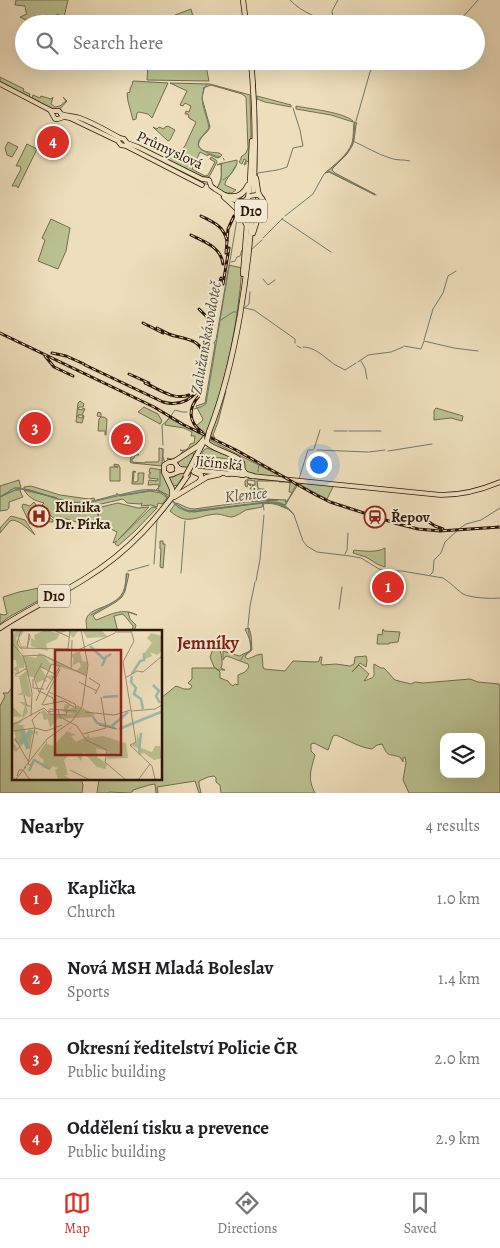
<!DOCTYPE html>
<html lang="en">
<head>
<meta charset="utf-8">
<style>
	body { margin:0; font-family:Alegreya,serif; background:#f2f2f2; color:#202124 }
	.controls { position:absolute; right:15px; bottom:15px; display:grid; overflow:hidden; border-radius:10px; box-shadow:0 5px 20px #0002 }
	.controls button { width:45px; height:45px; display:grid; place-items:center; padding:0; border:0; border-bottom:1px solid #e0e0e0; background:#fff; color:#202124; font:25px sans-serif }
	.you { position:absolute; left:318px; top:464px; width:18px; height:18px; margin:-12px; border:4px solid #fff; border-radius:50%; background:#1a73e8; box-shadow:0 0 0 8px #1a73e833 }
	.badge { display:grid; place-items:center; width:32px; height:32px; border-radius:50%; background:#d93025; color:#fff; font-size:16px; font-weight:700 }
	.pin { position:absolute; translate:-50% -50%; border:2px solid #fff; box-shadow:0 1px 5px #0006 }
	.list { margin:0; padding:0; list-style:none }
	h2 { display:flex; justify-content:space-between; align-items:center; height:65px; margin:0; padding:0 20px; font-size:21px }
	h2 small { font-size:16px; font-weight:400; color:#757577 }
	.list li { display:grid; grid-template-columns:32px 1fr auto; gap:15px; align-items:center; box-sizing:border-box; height:80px; padding:0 20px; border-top:1px solid #e0e0e0 }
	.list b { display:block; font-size:19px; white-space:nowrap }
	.list p { margin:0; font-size:16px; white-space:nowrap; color:#757577 }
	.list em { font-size:16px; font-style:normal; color:#757577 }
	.icon { flex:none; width:28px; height:28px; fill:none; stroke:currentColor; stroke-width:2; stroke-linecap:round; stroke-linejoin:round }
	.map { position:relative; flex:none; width:500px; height:793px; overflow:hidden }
	.search { position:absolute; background:#fff; box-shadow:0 5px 20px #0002; left:15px; right:15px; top:15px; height:55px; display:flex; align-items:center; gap:12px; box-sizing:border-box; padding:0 18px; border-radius:28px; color:#757577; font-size:19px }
	.sheet { height:385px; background:#fff }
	nav { display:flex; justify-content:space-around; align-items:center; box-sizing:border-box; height:70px; border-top:1px solid #e0e0e0; background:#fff; font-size:14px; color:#757577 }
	nav a { display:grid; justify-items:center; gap:2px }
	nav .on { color:#d93025 }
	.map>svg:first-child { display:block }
	.green { fill:#bac190; stroke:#736c4e; fill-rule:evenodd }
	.water { fill:#99bdaf; stroke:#6d7b6e }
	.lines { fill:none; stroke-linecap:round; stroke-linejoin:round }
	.stream { stroke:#6d7b6e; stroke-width:1 }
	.major-casing { stroke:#2c170c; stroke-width:5.5 }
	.highway-casing { stroke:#2c170c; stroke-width:6 }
	.major { stroke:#eedfbc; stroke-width:4 }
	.highway { stroke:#eedfbc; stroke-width:4.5 }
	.rail-casing { stroke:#2c170c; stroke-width:3 }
	.rail { stroke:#f4ead3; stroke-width:1; stroke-dasharray:4; stroke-linecap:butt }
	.major-bridge-casing { stroke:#2c170c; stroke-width:5.5; stroke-linecap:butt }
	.highway-bridge-casing { stroke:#2c170c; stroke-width:6; stroke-linecap:butt }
	.major-bridge { stroke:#eedfbc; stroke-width:4 }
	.highway-bridge { stroke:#eedfbc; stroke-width:4.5 }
	.labels { text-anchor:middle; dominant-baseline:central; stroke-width:4; stroke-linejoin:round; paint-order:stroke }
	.shield { fill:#f4ead3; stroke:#685648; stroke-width:1 }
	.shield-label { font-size:14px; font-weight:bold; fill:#2c170c }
	.street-label { font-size:15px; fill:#2c170c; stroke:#f4ead3 }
	.poi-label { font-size:15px; font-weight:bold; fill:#2c170c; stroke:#f4ead3; text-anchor:start }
	.water-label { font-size:16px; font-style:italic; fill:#525145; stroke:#f4ead3 }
	.quarter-label { font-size:18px; font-weight:bold; fill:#7a1f14; stroke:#f4ead3 }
	.inset-river { fill:none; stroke:#99bdaf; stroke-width:2.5 }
	.inset-road { fill:none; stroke:#a08f76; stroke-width:1 }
	.view { fill:#8f2418; fill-opacity:0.15; stroke:#8f2418; stroke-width:2.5 }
	.inset-edge { fill:none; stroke:#2c170c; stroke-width:2.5 }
</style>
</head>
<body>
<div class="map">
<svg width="500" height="793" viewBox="0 0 500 793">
	<rect width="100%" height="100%" fill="#eedfbc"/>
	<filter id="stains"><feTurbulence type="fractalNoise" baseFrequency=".004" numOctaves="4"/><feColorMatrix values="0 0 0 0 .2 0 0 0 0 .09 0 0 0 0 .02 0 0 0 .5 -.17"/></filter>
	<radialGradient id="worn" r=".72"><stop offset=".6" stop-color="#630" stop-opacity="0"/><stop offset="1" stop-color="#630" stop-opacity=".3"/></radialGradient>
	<!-- green -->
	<g class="green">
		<polygon points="16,0 68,0 64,17 57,14 53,24 34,24 20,17 27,14 26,12 25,6 15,5"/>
		<polygon points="191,9 195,24 162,24 162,22 174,19 175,15"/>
		<polygon points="134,61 170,61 171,65 175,64 175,61 205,61 209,81 147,80 148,63"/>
		<polygon points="0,77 24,89 23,91 30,94 29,97 0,83"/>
		<polygon points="133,81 168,83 152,118 148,114 139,112 137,113 136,119 133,120 128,101 127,93 130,92 130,89 132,85"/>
		<path d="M170 83 210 84 250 95 251 135 249 162 246 161V164L244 165 246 160 244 159 242 164 239 162 241 159V157L246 153 248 148 246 97 242 94 211 85 203 88 204 89 202 98 210 127C208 133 202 135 200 140 193 153 213 152 219 153L222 155 220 157 217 158 208 154V156L200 152 192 169 205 176 208 175 215 162 210 159 211 157 216 160 217 162 209 177C201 178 191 173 186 168H184L168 160 165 157 166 160 163 158V157H167L168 155 165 153 167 148 175 155 185 146 196 122 189 118 188 114H185L186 111 189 112 191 106 185 103 183 106 180 105 187 91Z"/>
		<polygon points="33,95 40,98 41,96 51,99 53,97 51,104 55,107 60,106 66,101 63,97 67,101 59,110 54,111 32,98"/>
		<polygon points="257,96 291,105 291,107 265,102 257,99"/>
		<path d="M296 106C310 109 343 112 353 121V122L331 115 296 109Z"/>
		<path d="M354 122 357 123 356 125 354 140 352 146 347 154 333 168 332 170 335 173 371 192 375 194V195L329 172 325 173C334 165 348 155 352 143 354 136 353 129 354 122Z"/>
		<polygon points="168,126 175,130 170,140 168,141 153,127 157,129 159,127 164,129 165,127"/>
		<polygon points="8,142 18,147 12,157 7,155 5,148"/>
		<polygon points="27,144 37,149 18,188 17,186 12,186 21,169 20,166 16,166"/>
		<path d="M237 160C238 169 228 175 225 183V185L236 190 232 193H226L217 188C222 179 222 175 221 164L217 165 219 164Z"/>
		<polygon points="51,219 70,228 66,251 58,269 38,261 45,240 42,238"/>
		<path d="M229 265 242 268C238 323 226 383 206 434L196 426 202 421 203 419 196 406 205 403 215 345 214 343 216 340Z"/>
		<polygon points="225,390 226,391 218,422 213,435 215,438 210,436"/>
		<polygon points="80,401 84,404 83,407 79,407 78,409 83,410 83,408 85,409 82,415 78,415 78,417 82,418 83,415 84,416 82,423 76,422 78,403"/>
		<polygon points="144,407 158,414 162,421 160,424 138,412"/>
		<polygon points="436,408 463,416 462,421 451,418 434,420 434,411"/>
		<polygon points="98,412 101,413 101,417 104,417 107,419 106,435 105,435 105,431 98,431 99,419 101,417 97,416"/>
		<path d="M169 418 204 436 201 442 174 461 168 460 167 458C174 460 174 458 181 454V453L183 452V451L180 450C186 451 189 449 190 444L194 443 195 436H191L192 432 184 428 165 425V423Z"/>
		<polygon points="124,424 134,428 132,438 124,437 124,439 121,439 122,434 123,434"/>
		<polygon points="208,439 286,479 247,473 244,470 243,461 211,446 208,440"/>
		<polygon points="159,448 163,449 163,457 165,463 162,466 132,463 130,462 131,457 137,453 139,455 135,455 134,458 132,459 132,462 145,463 145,462 158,462 159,461"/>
		<polygon points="207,448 237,459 241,462 241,468 233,472 234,460 207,456 205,469 194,468 204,450"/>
		<path d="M190 453H193C196 458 190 464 187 469L179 467 178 461Z"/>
		<polygon points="114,464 119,465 119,467 120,467 120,481 110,481 110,467 118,467 114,466"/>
		<path d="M150 468 163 470 171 488 170 496 158 490 159 485C156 484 152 485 148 485L149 480 157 481 158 479 149 478V474L151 473 149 472Z"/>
		<polygon points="133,471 136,472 133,472 134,474 133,482 136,482 138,481 138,473 144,473 143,484 132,484"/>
		<polygon points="181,471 185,472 178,485 173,486 169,478 170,477"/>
		<polygon points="249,478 278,481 257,481 258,488 259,488 259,489 265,489 265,490 259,490 261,489 256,490 257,500 258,500 258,498 259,500 258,501 247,502 246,501 245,496 250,495 253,500 254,499 253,496 253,492 250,488 252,488 253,484 253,486 255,485 255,481 249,480 247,481 248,484 251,484 251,486 248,484 247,487 245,486 245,481"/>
		<polygon points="19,480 21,488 15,488 0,497 0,486"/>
		<path d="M279 481H290L297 486 285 505 280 503 268 502 194 511 184 510 175 503C180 503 186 509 194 509L245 502 278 500H263L264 499 286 500 285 502H286L292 494 291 492H289L290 483 286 482H279Z"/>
		<polygon points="300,483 333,486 333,487 327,499 302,486"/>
		<path d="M31 486 60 495 89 499 94 498 95 501 118 495 120 496 150 491 161 493 167 498 162 504 158 503 157 507 151 505 141 506 142 503 140 504 127 503 123 499 97 505 98 517 99 509 101 507 118 503 138 508 149 507 118 540 152 507 157 508 135 531 118 546 115 544 117 541 113 543 117 532 98 523V519L96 528 60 517 59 522 57 521 43 509 42 505 44 503C34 500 30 499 24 490L57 498 24 489V487Z"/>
		<polygon points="15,490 20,490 21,493 23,497 9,502 9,508 7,510 0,511 0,497"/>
		<polygon points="34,502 40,511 53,520 53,522 34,521 29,515 29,519 31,521 32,523 30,524 22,507 23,504 30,506"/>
		<path d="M268 502 279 504 290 510C280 506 274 502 263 504L262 507C257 508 251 509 246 510 242 512 237 516 232 517 227 517 222 514 217 514 197 515 188 527 170 511L175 504 184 510 194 512Z"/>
		<path d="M11 516 25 520 35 535C28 529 22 522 13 520L10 521 0 533V528Z"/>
		<polygon points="160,541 163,541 163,544 165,544 163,568 160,567 161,549 160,549"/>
		<path d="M385 548V567L377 564 366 557 353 553 354 550C363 551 377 553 385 548Z"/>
		<path d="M126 574H129L125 591 122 597 116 602 95 614 93 616 96 620C110 615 122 607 137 615L128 612 130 619 136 625 134 632H132L133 626 124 615 122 614 114 616 118 632H87C87 628 86 623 86 620 90 602 128 613 126 574Z"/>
		<polygon points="44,587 43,598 9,617 0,624 0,614 4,615 7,614 3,597 19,592"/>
		<path d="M249 628 251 635 252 650 246 655 245 657 248 659 257 655 262 654 263 667 264 669 285 671 293 661 317 662 319 661 320 657H322L321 663 322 665 336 664 350 666 354 664 355 657 366 656 367 660 366 667 360 663 352 672 359 665 369 674 364 681C378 676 373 677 374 664L381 668H384L395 680 411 684 415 682 423 683 470 679 478 682 499 684 500 687V793H409L403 780 406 763 405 757 403 758V762L400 757C387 753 389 758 382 744L377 745 372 749C358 747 348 740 336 735L333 736 328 750C323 748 319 745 314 743L311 744V751L315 755C311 770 307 778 315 793H221L220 785 216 782V778L214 776 208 777 199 781V784L201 793H199L195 781 157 787 158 793H156L155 784 149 785 133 790V791L130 793 109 792V793H97L99 779H161V698L176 686 184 689H190L192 686 188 683 192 679V668H215L218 670 214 667 210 657 213 649H219C222 653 223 664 221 668L225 670H218L220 672V678L228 681 230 684 233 686 235 684 238 685V675L245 672 249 667 248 664 227 656 225 657 223 660V651L239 656 250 651C253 644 248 636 245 629ZM444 737H481V774H444Z"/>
		<polygon points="383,629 384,631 400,632 398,642 389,643 389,644 377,644 378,634 382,635"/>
		<polygon points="14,685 14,779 81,779 83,785 82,793 0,793 0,706 5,696 3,693 8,693"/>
	</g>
	<!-- water -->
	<path class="water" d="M14 488C35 488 53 500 73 502 88 504 102 498 116 495L117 493 118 495C134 492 153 484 167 496 174 502 180 508 189 511L275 502C283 504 289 507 294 515 286 506 280 503 268 502L189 512 179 508 162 492 154 490 122 495 91 502 81 503 67 502 29 490 17 489 0 497Z"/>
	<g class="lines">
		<!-- stream -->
		<g class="stream">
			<path d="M290 0C302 13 319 18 335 24"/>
			<polyline points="338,20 353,24"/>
			<polyline points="334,23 332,11 338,0"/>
			<polyline points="452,24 461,19 478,0"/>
			<polyline points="340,61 364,66 370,70"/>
			<path d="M207 84C196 98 207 113 209 128L199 140 198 145C202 152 212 155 220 157"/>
			<polyline points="356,121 370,72 378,61"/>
			<path d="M353 141C366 147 377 154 390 158 397 161 403 159 410 161"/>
			<polyline points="223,158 224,159 224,160"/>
			<polyline points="328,171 376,195"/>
			<path d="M257 176 258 173C268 171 277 171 287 167L293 148 303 146 300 130 293 108"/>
			<polyline points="223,180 230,175 237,164"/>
			<polyline points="199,181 200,182"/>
			<polyline points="203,183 209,185"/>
			<path d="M217 188C225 176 219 175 222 163"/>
			<polyline points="240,199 245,194"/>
			<polyline points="285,216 313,194 324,174 334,166 348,152 353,144 355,122"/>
			<polyline points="282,219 331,252"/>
			<polyline points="263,238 283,218"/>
			<polyline points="251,250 262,240"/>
			<polyline points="231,262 235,261 237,257 240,256 242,250 243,249"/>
			<polyline points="263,279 268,285 275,280"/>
			<polyline points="245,308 254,310 295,339 295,343"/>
			<polyline points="243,309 249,304 250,292"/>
			<polyline points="221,320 233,312 237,312"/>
			<polyline points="424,340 433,309 443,293 448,276 456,271"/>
			<polyline points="297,346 301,348"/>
			<polyline points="404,346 421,349 424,341 454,348 478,351"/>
			<path d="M303 347C314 347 322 355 330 361 334 365 340 367 345 370L356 363"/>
			<polyline points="361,361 365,368 367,379"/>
			<polyline points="358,362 368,355 391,352 403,347"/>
			<polyline points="194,409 201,407 206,404 238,213"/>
			<polyline points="334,431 347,431"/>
			<polyline points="349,431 381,431"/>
			<polyline points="163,445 162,425 167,421 175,410 182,412 187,412"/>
			<polyline points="309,450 313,450 314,449 320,430"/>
			<polyline points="317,450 368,452"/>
			<polyline points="388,451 432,444"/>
			<polyline points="369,452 385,450"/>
			<polyline points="162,464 163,449"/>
			<polyline points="258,472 259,462"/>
			<polyline points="299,479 308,450"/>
			<polyline points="156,490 160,486 160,470"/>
			<polyline points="263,503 264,510"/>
			<polyline points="285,506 296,485"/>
			<path d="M294 515 303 541 307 546 317 552 350 556 361 558 379 569 385 571H402L443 578C451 583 456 589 463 594 471 598 491 599 500 598"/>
			<polyline points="345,554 347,550 348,533"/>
			<polyline points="154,564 157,520 171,503"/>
			<polyline points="128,571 149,565"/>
			<polyline points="181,573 185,521"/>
			<polyline points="430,575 433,572 434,560 441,553 445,542 460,528 466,524 481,520 500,508"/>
			<polyline points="256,581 260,559 264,515"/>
			<polyline points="339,609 342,587"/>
			<polyline points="91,615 120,598 124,593 127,573"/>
			<polyline points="248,626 250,606 255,582"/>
			<polyline points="241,660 243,656 251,650 248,627"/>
		</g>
		<!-- major casing -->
		<g class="major-casing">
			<g id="major">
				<polyline points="0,84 52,111 59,111 61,114"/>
				<polyline points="50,110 55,119 58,119 64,117 70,118 118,141 121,145 126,146 202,185"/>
				<path d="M61 114C67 116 74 116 80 118 94 123 107 131 120 138L124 139 127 143 138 147 202 179 209 180 211 186 215 189 231 199 239 201H244L249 197"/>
				<path d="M258 195C265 199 266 206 259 211"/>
				<polyline points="177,467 181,469 244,475"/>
				<path d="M177 472V466L174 462H169L164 465V471L168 475C175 476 177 470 183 471"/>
				<path d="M251 476 441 495C462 495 481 490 500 482"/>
			</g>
		</g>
		<!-- highway casing -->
		<g class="highway-casing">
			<g id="highway">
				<polyline points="243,0 246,24"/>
				<polyline points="256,178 258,192 260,196"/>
				<path d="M224 195C235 199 243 196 248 185"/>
				<path d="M224 197C233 205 242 212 246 224"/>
				<polyline points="248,199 250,182 252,141"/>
				<polyline points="253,233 260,211"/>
				<polyline points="243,274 247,225 246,205"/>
				<path d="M209 432C224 394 233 355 240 315 254 231 259 146 251 61"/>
				<path d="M207 440V443C214 450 239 455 242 463 243 466 242 471 242 475"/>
				<polyline points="172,462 175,461 198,446 206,437"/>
				<polyline points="191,466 203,443"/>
				<polyline points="242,469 246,474 253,476"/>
				<polyline points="164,472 172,489 172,496"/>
				<polyline points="194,472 201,475 201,478 200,481"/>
				<polyline points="227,474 237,472 242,468"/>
				<polyline points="174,497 207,477 220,474"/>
				<path d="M0 628C28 609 58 596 86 578 130 551 159 517 188 475"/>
			</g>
		</g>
		<!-- major -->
		<use href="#major" class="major"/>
		<!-- highway -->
		<use href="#highway" class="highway"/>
		<!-- rail casing -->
		<g class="rail-casing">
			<g id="rail">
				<path d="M201 216C213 222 224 226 227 241"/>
				<path d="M191 235C205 242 221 247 223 264"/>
				<polyline points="226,253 228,229 234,216"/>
				<polyline points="223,284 229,248"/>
				<polyline points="199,309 206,316 210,326"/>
				<polyline points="143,323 163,333"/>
				<path d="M157 328C163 331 169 335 175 336 191 340 201 340 205 359"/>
				<polyline points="0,333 154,407 184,425 236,450 316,495 330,502 398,524 418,529 440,531 500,527"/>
				<polyline points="52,353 66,356 84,364"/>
				<polyline points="45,356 54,367 73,376"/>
				<path d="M85 365 163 402C180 407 195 399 202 383L217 292 221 278"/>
				<polyline points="129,374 149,383"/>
				<path d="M145 383C159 389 174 401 189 395"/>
				<path d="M199 396C188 408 188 422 202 432"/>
				<polyline points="421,517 435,526 443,529"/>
			</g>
		</g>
		<!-- rail -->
		<use href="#rail" class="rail"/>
		<!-- major-bridge casing -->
		<g class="major-bridge-casing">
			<g id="major-bridge">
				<polyline points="250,196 256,195"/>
				<polyline points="249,210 255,212"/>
			</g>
		</g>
		<!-- highway-bridge casing -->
		<g class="highway-bridge-casing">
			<g id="highway-bridge">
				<polyline points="207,440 209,432"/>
				<polyline points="186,475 191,466"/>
			</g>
		</g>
		<!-- major-bridge -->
		<use href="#major-bridge" class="major-bridge"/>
		<!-- highway-bridge -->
		<use href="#highway-bridge" class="highway-bridge"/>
	</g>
	<!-- icons -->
	<defs>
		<g id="hospital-ring" transform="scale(1.125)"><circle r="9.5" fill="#f4ead3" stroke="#8f2418" stroke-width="1.5"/><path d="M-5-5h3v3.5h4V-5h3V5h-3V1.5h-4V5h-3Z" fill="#8f2418"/></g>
		<g id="station-ring" transform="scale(1.125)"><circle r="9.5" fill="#f4ead3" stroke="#8f2418" stroke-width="1.5"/><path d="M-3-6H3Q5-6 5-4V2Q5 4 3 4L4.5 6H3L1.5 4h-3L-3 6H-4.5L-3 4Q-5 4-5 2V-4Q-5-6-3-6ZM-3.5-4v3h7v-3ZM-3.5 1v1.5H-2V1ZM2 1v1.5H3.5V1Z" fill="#8f2418"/></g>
	</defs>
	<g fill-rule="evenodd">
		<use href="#hospital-ring" x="39" y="516"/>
		<use href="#station-ring" x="375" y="517"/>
	</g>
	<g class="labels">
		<!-- shield labels -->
		<g class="shield">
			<rect x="235" y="199.5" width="32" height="23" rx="4"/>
			<rect x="38" y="584.5" width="32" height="23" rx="4"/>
		</g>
		<g class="shield-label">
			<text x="251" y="211">D10</text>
			<text x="54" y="596">D10</text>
		</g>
		<!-- street labels -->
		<g class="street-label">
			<text transform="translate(170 150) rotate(25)">Průmyslová</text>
			<text transform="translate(219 463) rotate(6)">Jičínská</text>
		</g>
		<!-- poi labels -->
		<g class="poi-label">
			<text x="55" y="507">Klinika<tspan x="55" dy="17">Dr. Pírka</tspan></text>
			<text x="391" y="517">Řepov</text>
		</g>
		<!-- water labels -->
		<g class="water-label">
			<text transform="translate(206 338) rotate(-80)">Zalužanská vodoteč</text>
			<text transform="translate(246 495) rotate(-6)">Klenice</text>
		</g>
		<!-- quarter labels -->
		<g class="quarter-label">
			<text x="208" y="643">Jemníky</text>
		</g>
	</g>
	<!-- overview -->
	<g transform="translate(12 630)">
		<rect width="150" height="150" fill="#eedfbc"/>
		<path d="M4 0H13L7 8 9 16H14L10 18 12 25 6 11V6L4 8 8 25 24 28 27 23 64 41 69 36 67 32 60 36 62 29 59 25 68 21 70 31 76 32 74 45 49 37 33 27 40 35 37 41 30 38 29 39 34 46 42 45 40 51 33 46 35 52 31 50 25 53 22 47 15 46 12 33V38H7L6 31 7 44 0 43 5 42 1 39 5 36 4 30H0V8ZM33 0 45 3 42 0H67L61 8 56 1 48 3 45 9 34 14 36 21 19 16V8L23 10 22 5ZM70 0H89L96 7 75 8ZM139 3 150 6V21L145 25 138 22 140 26 133 29 131 25 140 13 135 8ZM14 41 19 65 18 68 11 64 16 82 10 89 11 86 7 87 0 86V76L10 86 13 76 7 72H13L11 65H5L10 62 7 47 0 46H8ZM53 73 54 78V74L58 75 56 80 65 75 82 84 81 87 45 89 38 98 36 89 32 90 30 83 26 84 32 80 36 84H63L51 82ZM12 90 6 95H14L11 96 14 103 17 99 26 102 25 106 23 102 20 105 18 119H14L12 113 4 122 0 118 1 112 5 118 8 116 1 110 4 107 0 93ZM60 96 59 99 55 101 64 105 59 106 64 112 76 106 75 101 78 108 91 106 114 113 116 128 95 129 96 121 84 118 85 127 95 134 94 139 85 137 71 122 69 131 63 124 57 125 52 130 56 145H52L60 150H42L46 149 43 140 46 138 41 136 37 140 31 137 30 138 27 136 26 140 27 136 30 138 32 130 26 125 35 111V114L41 116ZM125 102 129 118 140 122 143 116H148L150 128 142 130 132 123 126 125 128 119 119 115 125 112Z" fill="#bac190"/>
		<path class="inset-river" d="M78 16 92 29M90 36 94 27 99 24M120 44 128 31 132 30V23M120 46 119 52 124 58 122 64 129 69 131 79M141 55 147 61 144 66 148 73M91 67 106 66M81 87 85 93 103 98M100 96 116 82M107 99 149 82M9 101H11L16 117 15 118ZM18 102 19 103 10 113 8 112ZM127 122 129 103M17 141 22 130 38 139"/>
		<path class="inset-road" d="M42 0 57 7M119 0 122 11 111 32 119 80M103 2H119M16 4H17L18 6V7L15 18 17 5V4M0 13 11 26M8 18 5 13 9 0M8 18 56 19 58 0M56 19 64 21 103 3M11 26 31 25 75 46M28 36 44 45M59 38 60 10M15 39 20 63 19 86M3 45 15 38 11 26M77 48 88 55 83 64M113 48 125 41 131 42 150 26M21 49V58L32 59M67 52 85 61M34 60 48 36 39 34M27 61 41 68 43 80M27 62 22 48 30 33M37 62 63 74 64 79M12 65 15 76H20M89 67 94 98M24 71 39 35M30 75 48 39M31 75 52 71 62 77M37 79 65 81M37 80V84L54 85 55 81M46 80 48 87 65 96 74 110 95 120 93 132 114 150M119 81 143 79 150 75M73 82 102 85 119 80M0 95 32 78 36 82 42 81M87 95 105 99M23 98 34 101 50 95M1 101 23 98M71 104 94 98M3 109 16 131M118 115 140 136 143 149 148 150M118 115 124 112 119 81M19 135 16 134 23 98 20 90 28 82M12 138 35 109 60 91 70 77 76 35 69 0M58 140 78 150M5 146 7 140H11L18 150M3 150 14 137M126 150 138 134"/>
		<path class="view" d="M43 20H109V125H43Z"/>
		<rect width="150" height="150" class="inset-edge"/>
	</g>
	<rect width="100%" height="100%" filter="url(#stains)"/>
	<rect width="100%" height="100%" fill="url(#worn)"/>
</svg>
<div class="controls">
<button><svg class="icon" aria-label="layers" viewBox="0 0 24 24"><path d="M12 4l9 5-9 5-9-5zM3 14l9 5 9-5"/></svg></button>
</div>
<div class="you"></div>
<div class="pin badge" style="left:388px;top:587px">1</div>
<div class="pin badge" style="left:127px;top:439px">2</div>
<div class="pin badge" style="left:35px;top:428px">3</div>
<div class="pin badge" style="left:53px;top:142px">4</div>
<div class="search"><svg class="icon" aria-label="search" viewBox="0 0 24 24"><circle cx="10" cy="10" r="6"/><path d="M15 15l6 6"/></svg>Search here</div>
</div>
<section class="sheet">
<h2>Nearby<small>4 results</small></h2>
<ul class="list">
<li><span class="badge">1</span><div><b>Kaplička</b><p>Church</p></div><em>1.0 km</em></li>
<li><span class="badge">2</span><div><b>Nová MSH Mladá Boleslav</b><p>Sports</p></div><em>1.4 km</em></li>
<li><span class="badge">3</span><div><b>Okresní ředitelství Policie ČR</b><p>Public building</p></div><em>2.0 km</em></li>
<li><span class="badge">4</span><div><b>Oddělení tisku a prevence</b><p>Public building</p></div><em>2.9 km</em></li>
</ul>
</section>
<nav>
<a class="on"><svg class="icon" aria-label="map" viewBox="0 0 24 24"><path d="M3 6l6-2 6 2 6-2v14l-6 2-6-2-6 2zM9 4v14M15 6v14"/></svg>Map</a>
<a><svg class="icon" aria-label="directions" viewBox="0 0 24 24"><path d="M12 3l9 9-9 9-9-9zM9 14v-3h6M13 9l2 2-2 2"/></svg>Directions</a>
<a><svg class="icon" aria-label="saved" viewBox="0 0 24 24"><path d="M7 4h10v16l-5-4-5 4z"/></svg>Saved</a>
</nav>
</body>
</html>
